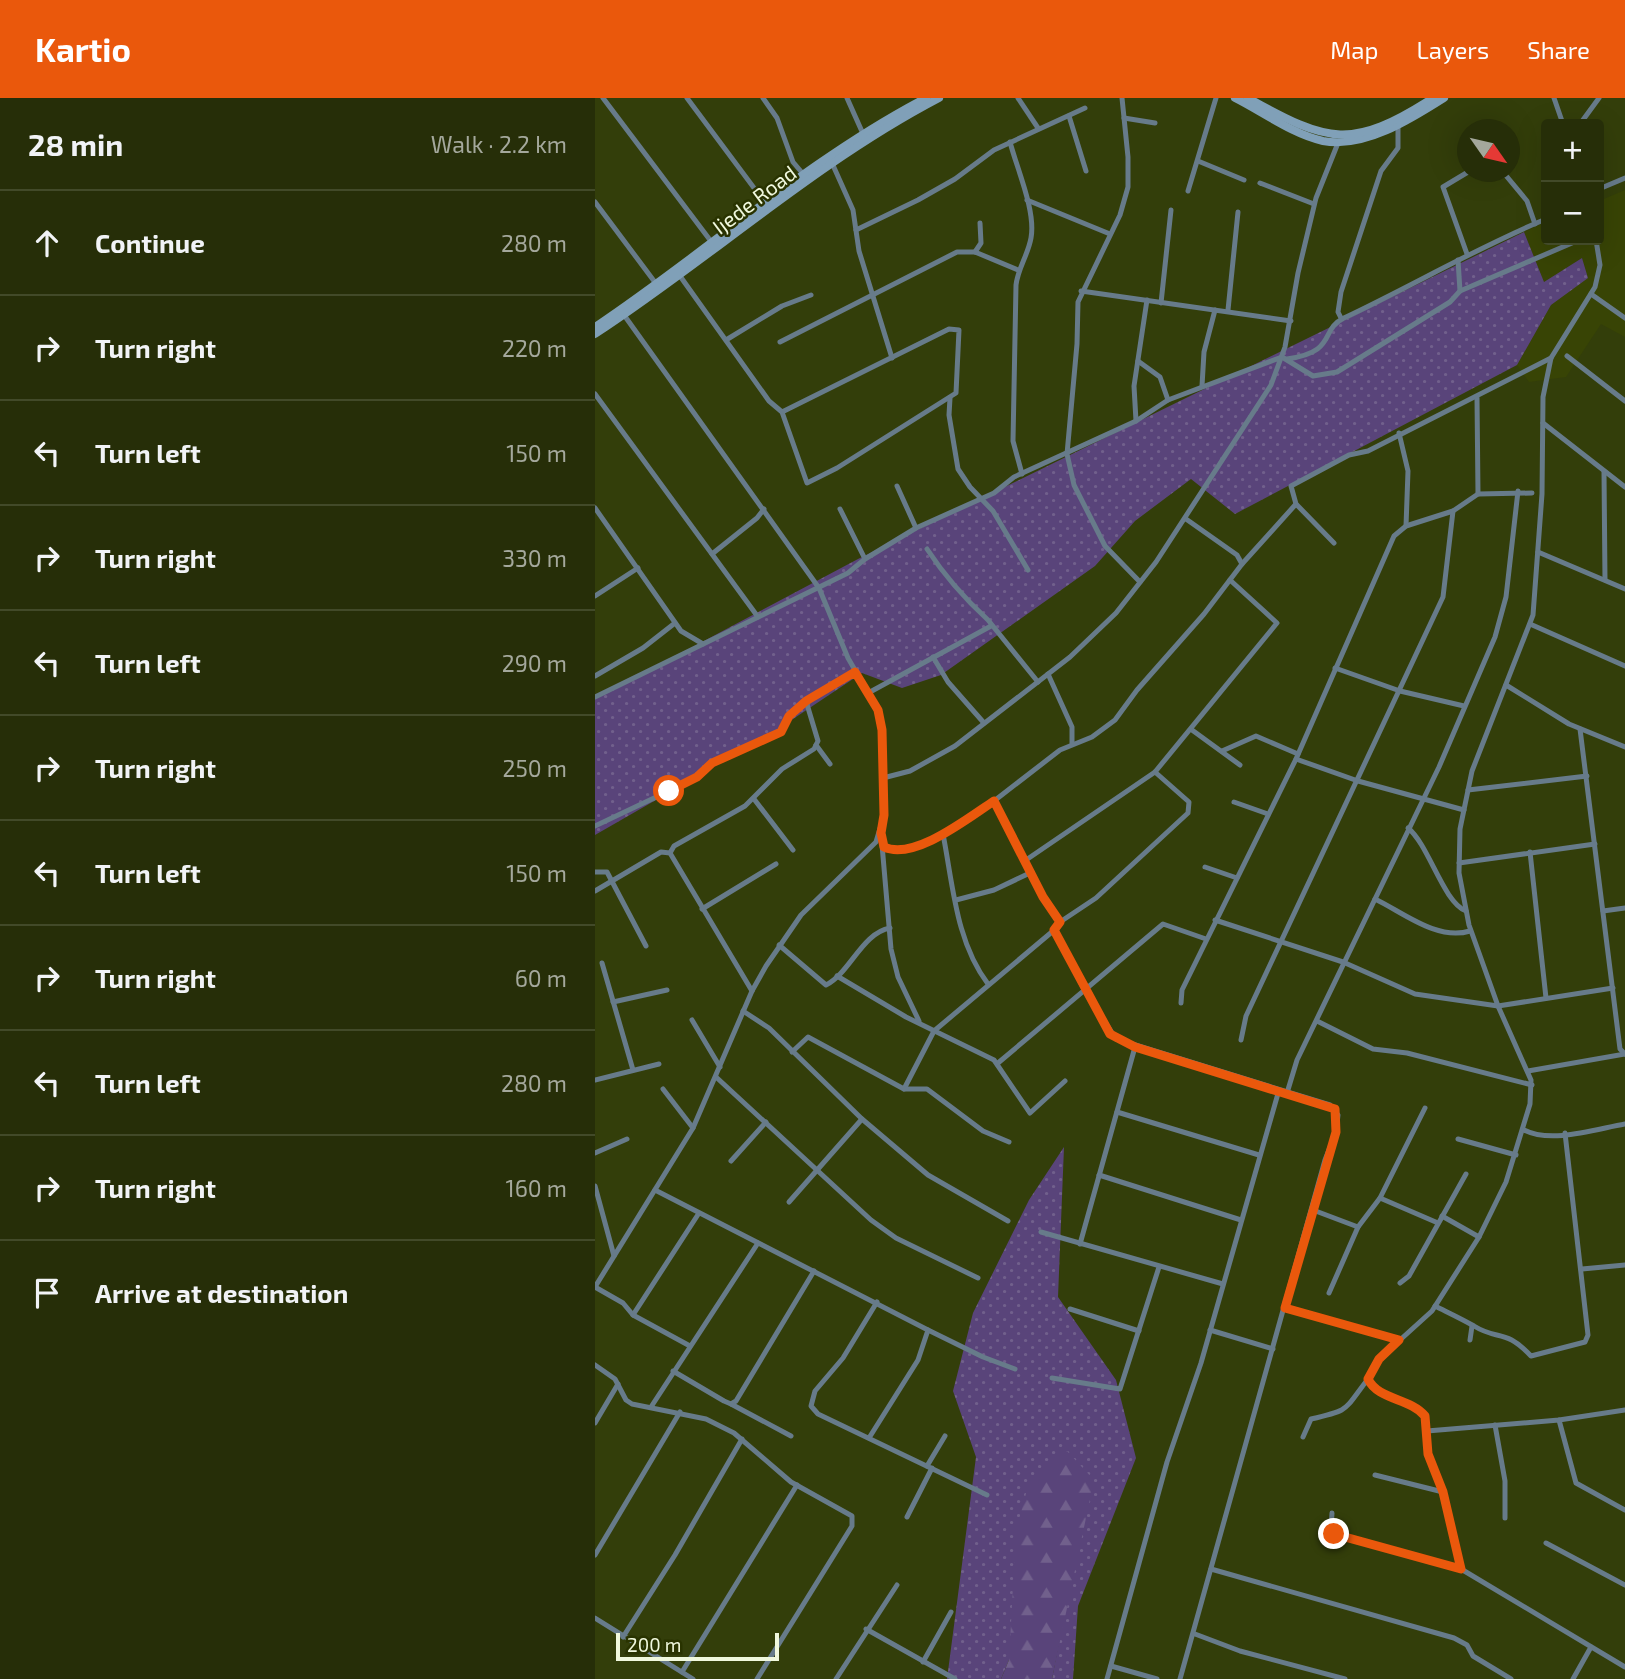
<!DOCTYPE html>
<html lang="en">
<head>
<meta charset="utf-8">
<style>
	body { margin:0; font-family:"Exo 2",sans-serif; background:#323a16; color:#f1f3f6 }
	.controls { position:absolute; right:21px; top:21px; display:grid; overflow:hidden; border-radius:7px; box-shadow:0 7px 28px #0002 }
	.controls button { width:63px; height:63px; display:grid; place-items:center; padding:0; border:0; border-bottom:2px solid #424a29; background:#262e08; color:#f1f3f6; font:35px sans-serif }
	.compass { position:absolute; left:862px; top:21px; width:63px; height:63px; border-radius:50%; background:#262e08; box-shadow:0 7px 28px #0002; rotate:124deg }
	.scale { position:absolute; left:21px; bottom:18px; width:163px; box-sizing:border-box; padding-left:7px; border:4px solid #f0f8dd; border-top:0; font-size:19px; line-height:24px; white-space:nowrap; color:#f0f8dd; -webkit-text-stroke:5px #293300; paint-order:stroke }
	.stop { position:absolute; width:21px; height:21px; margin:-16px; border:5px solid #ea580c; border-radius:50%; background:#fff }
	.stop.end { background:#ea580c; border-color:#fff; box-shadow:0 2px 7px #0008 }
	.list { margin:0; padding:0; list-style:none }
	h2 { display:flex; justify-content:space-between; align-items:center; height:91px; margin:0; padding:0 28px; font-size:30px }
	h2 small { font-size:23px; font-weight:400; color:#a4a89c }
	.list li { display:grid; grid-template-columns:46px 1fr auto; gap:21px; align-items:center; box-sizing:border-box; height:105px; padding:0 28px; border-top:2px solid #424a29 }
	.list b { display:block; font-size:26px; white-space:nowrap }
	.list em { font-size:23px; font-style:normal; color:#a4a89c }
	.icon { flex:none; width:38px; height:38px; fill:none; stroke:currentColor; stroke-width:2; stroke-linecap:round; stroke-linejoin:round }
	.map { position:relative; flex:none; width:1030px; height:1581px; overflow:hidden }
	header { display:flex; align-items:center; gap:42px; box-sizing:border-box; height:98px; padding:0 35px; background:#ea580c; color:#fff }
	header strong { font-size:33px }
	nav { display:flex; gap:38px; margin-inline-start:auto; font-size:24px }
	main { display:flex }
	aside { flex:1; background:#262e08 }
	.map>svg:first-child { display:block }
	.built { fill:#384405 }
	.grass { fill:url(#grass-dots) }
	.forest { fill:url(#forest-firs) }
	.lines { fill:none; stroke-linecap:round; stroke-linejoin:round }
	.minor { stroke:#677b8a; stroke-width:5 }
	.secondary { stroke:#80a0b8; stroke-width:8 }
	.route { stroke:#ea580c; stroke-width:9 }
	.labels { text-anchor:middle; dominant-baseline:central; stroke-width:5; stroke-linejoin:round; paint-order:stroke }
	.street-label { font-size:21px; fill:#f0f8dd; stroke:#293300 }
</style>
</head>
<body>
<header>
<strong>Kartio</strong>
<nav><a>Map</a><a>Layers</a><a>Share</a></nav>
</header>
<main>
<aside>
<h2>28 min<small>Walk · 2.2 km</small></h2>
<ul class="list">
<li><svg class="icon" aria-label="ahead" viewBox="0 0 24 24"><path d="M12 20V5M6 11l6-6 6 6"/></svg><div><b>Continue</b></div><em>280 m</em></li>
<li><svg class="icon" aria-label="right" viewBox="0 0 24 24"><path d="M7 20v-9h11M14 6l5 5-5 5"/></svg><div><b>Turn right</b></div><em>220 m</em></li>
<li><svg class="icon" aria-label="left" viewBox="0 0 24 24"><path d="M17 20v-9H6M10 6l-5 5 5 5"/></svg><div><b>Turn left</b></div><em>150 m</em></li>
<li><svg class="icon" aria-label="right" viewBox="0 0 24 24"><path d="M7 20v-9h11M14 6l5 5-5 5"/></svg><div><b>Turn right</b></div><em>330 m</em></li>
<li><svg class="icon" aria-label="left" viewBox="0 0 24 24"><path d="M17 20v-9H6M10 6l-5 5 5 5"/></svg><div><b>Turn left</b></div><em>290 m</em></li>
<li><svg class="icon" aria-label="right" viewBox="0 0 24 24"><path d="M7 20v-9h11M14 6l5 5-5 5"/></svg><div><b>Turn right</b></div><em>250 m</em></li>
<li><svg class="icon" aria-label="left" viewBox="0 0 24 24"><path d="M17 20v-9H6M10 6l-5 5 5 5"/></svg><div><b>Turn left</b></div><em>150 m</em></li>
<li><svg class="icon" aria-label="right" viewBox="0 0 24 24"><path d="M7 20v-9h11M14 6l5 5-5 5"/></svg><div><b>Turn right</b></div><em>60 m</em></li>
<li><svg class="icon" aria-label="left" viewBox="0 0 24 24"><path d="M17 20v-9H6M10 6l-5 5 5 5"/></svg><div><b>Turn left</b></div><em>280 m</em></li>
<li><svg class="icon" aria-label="right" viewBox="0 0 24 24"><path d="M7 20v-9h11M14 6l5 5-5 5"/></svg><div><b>Turn right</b></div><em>160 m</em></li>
<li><svg class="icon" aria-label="arrive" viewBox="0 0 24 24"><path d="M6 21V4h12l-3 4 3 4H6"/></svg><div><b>Arrive at destination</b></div></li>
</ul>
</aside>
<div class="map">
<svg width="1030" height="1581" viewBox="0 0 1030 1581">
	<defs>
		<pattern id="grass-dots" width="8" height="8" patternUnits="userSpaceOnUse" patternTransform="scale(1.75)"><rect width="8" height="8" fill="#59447a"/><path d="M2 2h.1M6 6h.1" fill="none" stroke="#71608c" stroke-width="1.8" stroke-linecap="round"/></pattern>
		<pattern id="forest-firs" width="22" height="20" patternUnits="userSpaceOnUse" patternTransform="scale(1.75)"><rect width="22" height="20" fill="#59447a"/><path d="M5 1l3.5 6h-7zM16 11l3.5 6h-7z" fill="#71608c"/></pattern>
	</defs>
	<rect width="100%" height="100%" fill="#333e0a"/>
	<!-- built -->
	<polygon class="built" points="1030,92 1030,239 1006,226 971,279 934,284 922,267 956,207 993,179 987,160 949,184 929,134 951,124 951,142 1004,142 1004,103"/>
	<!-- grass -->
	<g class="grass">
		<polygon points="929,134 949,184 987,160 993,180 956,207 922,267 640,416 596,381 540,423 500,468 346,577 307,590 267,575 174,637 0,737 0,601 263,461"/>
		<polygon points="469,1049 463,1199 521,1282 541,1360 483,1508 478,1581 457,1581 473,1497 414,1562 406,1581 352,1581 381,1359 358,1293 378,1215 434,1102"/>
	</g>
	<!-- forest -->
	<polygon class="forest" points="472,1353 499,1382 457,1581 406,1581 414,1562 421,1433 433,1388"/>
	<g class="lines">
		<!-- minor -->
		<g class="minor">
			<polyline points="8,0 118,146"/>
			<polyline points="92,0 171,106"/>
			<polyline points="168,0 182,20 198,64 209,77"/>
			<polyline points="252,0 269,38"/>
			<polyline points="423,0 443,30"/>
			<polyline points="527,0 533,59 533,89 525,117 483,204 482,246 472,356 479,387 510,448 545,484"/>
			<polyline points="959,0 968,26"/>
			<polyline points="474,18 491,73"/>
			<polyline points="529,20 560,25"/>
			<polyline points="985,26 1004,0"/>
			<path d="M415 44C422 71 441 113 436 140 433 157 423 170 421 187L418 343 427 376"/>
			<polyline points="603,63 649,82"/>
			<polyline points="237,65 258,112 264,153 297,260"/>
			<polyline points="908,74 932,103 940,126"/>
			<polyline points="665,85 719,106"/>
			<polyline points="1004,91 1030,80"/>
			<polyline points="593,93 621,0"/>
			<polyline points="432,102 515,136"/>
			<polyline points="0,104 62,187"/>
			<polyline points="261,132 323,102 360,81 399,52 490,10"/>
			<path d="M1001 142 1005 167 1000 189 956 260 948 299 947 396 938 517 877 673 865 731 864 775 874 827 903 908 936 982 935 1006 911 1084 884 1139 837 1213 784 1261 773 1281C784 1302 815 1300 830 1318L833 1356 848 1394 866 1471 1030 1569"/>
			<polyline points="380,154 386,145 385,125"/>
			<polyline points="872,156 848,89 873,74"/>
			<polyline points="863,162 865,193"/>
			<polyline points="85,178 174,303 187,314 212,385 242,370 361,295 364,232 354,231 187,314"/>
			<polyline points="486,193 696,223"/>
			<polyline points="996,196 1030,220"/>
			<polyline points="566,205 576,112"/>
			<polyline points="633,212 643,114"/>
			<polyline points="746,220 743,214 746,194 786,73 803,50 803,26"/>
			<polyline points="131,242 187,208 216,197"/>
			<polyline points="185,244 362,154 380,154 423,172"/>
			<polyline points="972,258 1030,303"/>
			<path d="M692 261C743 254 724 232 749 220 817 188 881 150 951 121"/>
			<polyline points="543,263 565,279 573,302"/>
			<polyline points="607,288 609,254 620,212"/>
			<polyline points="0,296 163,519"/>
			<polyline points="355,300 354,317 363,371 375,389 398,413 433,472"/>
			<polyline points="882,300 883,396"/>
			<polyline points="541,323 539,288 552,202"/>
			<polyline points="948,325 1030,389"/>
			<polyline points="804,335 813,373 811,428"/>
			<polyline points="1009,374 1010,482"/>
			<polyline points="302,388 321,430"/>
			<polyline points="0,410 86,533 108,546"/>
			<polyline points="245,411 270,461"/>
			<polyline points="739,445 701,406 696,388 754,357 773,353 956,260"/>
			<path d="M332 451C351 480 369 500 393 522L443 584"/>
			<polyline points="943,454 1030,491"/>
			<polyline points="117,456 162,420 169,411"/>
			<polyline points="647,466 701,406"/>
			<polyline points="0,498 43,470"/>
			<polyline points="935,526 1030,568"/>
			<polyline points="338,559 353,584 389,625"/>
			<polyline points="740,570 805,593 869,608"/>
			<polyline points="453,576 477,629 477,645"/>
			<polyline points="0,578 48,550 80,525"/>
			<polyline points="911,587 974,626 1030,649"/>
			<polyline points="275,594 396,528"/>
			<polyline points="0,599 253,475 270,461 321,430 399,395 419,379 541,323 573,302 687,259 718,278 742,274 855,204 865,193 984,142"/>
			<polyline points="985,631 1025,951 1030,956"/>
			<polyline points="597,632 645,667"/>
			<polyline points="221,647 235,666"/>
			<polyline points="627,653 661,638 703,656"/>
			<polyline points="701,661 763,683 869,712"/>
			<polyline points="288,680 315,673 360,648 475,559 521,515 561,464 676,287 690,249 703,175 721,100 743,45"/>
			<polyline points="873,692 992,678"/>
			<polyline points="159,701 198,752"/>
			<polyline points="399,703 465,652 497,639 520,622 542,592 609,516 647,466 642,457 591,421"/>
			<polyline points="639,704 673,716"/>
			<polyline points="0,728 95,683 117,665 186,634 194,618 211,603 260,574"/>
			<path d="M813 730C834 747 848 804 871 813"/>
			<polyline points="286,735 296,851 303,879 324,923"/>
			<path d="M348 736C358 787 361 844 393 886"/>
			<path d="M289 749C320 763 373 720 399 703L448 799 465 824 464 828 339 933 309 991"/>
			<polyline points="935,754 951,900"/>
			<polyline points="75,755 79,748 150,708 187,671 219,651 223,643 211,603"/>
			<polyline points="431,762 560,674 682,525 635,482"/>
			<polyline points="864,765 1000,746"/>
			<polyline points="610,769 642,780"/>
			<polyline points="0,774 12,774 51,848"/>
			<polyline points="0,793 66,754 75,755 157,893"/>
			<path d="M780 801C809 815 842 843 875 833"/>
			<polyline points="361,802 399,792 437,774"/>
			<polyline points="107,811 181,766"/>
			<polyline points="1008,813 1030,810"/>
			<polyline points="620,822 748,864 820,896 903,908 1018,890"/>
			<polyline points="465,824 501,800 593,715 594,704 560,674"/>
			<polyline points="459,832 490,893 521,941 735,1007 743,1017 741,1034 730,1062 585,1581"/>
			<path d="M184 847 231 887C255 875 267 835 295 830"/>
			<polyline points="7,865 38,972"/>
			<polyline points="242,878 311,919 399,962 435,1015 470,983"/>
			<polyline points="18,904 72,892"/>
			<polyline points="586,905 587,892 701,661 799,438 811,428 858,413 883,396 937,395"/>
			<polyline points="148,913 174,930 267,1021 333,1077 413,1123"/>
			<polyline points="97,922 125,969"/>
			<polyline points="722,923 778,951 812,955 937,987"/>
			<polyline points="646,942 651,918 848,499 858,413"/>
			<polyline points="197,954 213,939 309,991 332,991 388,1033 414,1044"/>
			<polyline points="403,965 568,826 611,841"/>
			<polyline points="933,973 1030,956"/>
			<polyline points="121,979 276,1122 301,1140 383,1180"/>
			<polyline points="0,982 64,966"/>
			<polyline points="68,991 98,1030"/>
			<polyline points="692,995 702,962 844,669 900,539 911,499 923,393"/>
			<polyline points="522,1014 664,1057"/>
			<path d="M929 1032C956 1046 1001 1031 1030 1026"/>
			<polyline points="863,1041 921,1057"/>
			<polyline points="0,1055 32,1041"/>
			<polyline points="136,1063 171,1024"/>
			<polyline points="504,1077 646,1122"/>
			<polyline points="0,1088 19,1158"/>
			<polyline points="60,1092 333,1232 323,1262 274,1340"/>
			<polyline points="785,1100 843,1125"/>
			<polyline points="194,1104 267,1021"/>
			<polyline points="718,1112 763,1129"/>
			<polyline points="847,1118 884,1139"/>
			<polyline points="446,1134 628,1186"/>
			<polyline points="485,1146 540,949"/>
			<polyline points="987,1171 1030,1167"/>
			<polyline points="805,1185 814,1178 871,1076"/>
			<polyline points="0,1189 98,1030 157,893 171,868 206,817 281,744 289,717 287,632 283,612 253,560 224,490 29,217"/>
			<polyline points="0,1189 28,1205 38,1217 95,1248"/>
			<polyline points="734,1195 763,1129 785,1100 830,1010"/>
			<polyline points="282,1204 248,1260 220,1293 216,1308 223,1316 392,1397"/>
			<path d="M840 1208C854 1215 867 1221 879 1228 903 1243 910 1230 936 1258L990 1244 993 1237 970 1035"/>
			<polyline points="690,1210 804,1242"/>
			<polyline points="475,1211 544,1233"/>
			<polyline points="38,1217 104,1115"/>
			<polyline points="333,1232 388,1259 420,1271"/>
			<polyline points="615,1232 678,1251"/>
			<polyline points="875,1242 877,1228"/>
			<polyline points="0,1267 20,1281 31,1302 37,1306 111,1321 139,1335 196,1384 257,1418 257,1428 162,1581"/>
			<polyline points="78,1273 129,1303 136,1306 141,1303 219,1173"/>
			<polyline points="457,1280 525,1291 564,1169"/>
			<polyline points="136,1306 196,1338"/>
			<polyline points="56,1309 163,1145"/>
			<polyline points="964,1322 981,1385 1030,1412"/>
			<polyline points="0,1325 23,1286"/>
			<polyline points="900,1327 910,1383 910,1420"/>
			<polyline points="832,1333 964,1322 1030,1312"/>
			<path d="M708 1339 716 1321C756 1312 748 1313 773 1281"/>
			<polyline points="332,1368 350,1338"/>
			<polyline points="780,1377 848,1394"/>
			<polyline points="737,1415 736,1432 739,1436 866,1471"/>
			<polyline points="312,1419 337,1370"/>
			<polyline points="951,1445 1030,1487"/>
			<polyline points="0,1457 85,1314"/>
			<polyline points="616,1471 859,1540 872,1547 878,1558 916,1581"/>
			<polyline points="0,1520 98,1581"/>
			<polyline points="271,1531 360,1581"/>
			<polyline points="600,1536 645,1553 750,1581"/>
			<polyline points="28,1539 80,1457 147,1341"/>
			<polyline points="328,1564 356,1514"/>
			<polyline points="516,1568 562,1581"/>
			<polyline points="87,1574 202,1387"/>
			<polyline points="241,1581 302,1487"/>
			<polyline points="512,1581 572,1364 606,1265 684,992"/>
			<polyline points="978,1581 996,1549"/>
		</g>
		<!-- secondary -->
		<g class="secondary">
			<path d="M640 0C668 14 697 36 728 43 769 51 816 21 849 0"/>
			<path d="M653 0C733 45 757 52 838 0"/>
			<path d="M0 229C111 155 212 62 331 0"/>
			<path d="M0 236C116 160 220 65 344 0"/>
		</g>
	</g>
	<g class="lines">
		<!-- route -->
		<path class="route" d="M74 693 102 679 117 665 186 634 194 618 211 603 260 574 283 612 287 632 289 717 286 735 289 749C319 763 373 720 399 703L448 799 465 824 459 832 515 936 540 949 740 1011 741 1034 690 1210 804 1242 784 1261 773 1281C783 1302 815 1300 830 1318L833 1356 848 1394 866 1471 739 1436"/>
	</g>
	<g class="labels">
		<!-- street labels -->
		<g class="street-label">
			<text transform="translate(159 101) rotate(-37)">Ijede Road</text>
		</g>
	</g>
</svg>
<div class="controls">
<button>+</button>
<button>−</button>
</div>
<svg class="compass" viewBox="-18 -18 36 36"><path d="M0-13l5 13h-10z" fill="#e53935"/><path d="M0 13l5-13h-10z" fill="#a4a89c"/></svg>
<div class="scale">200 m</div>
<div class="stop" style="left:74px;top:693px"></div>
<div class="stop end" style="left:739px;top:1436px"></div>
</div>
</main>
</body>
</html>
